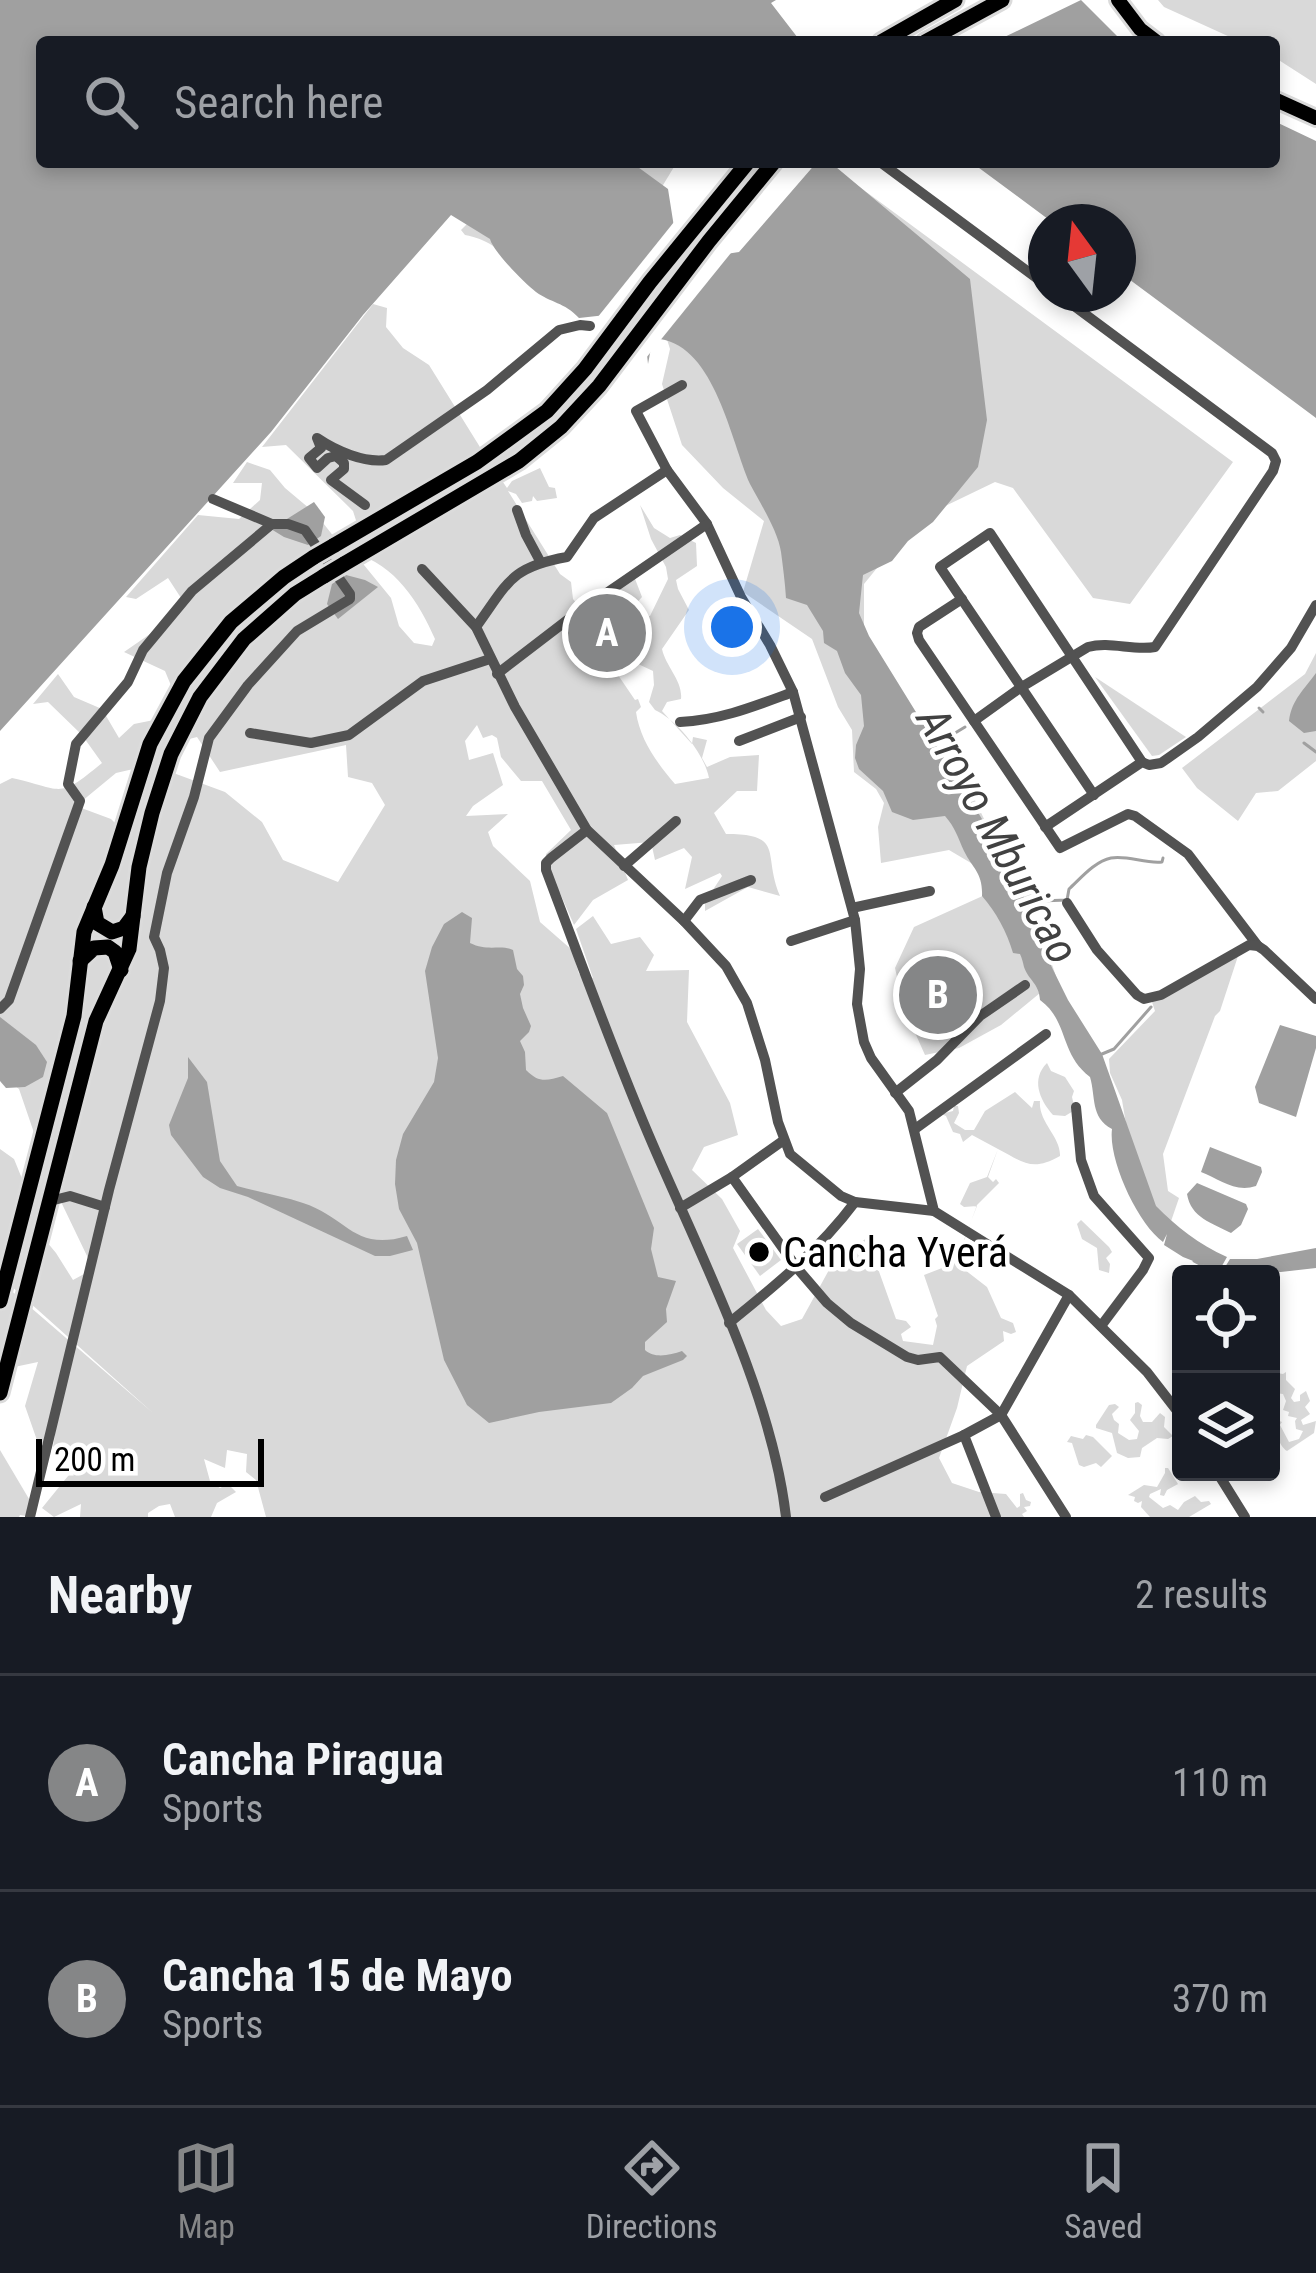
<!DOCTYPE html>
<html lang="en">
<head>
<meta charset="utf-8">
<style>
	body { margin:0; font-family:"Roboto Condensed",sans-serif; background:#242831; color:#f1f3f6 }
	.controls { position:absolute; right:36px; bottom:36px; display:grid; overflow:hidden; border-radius:12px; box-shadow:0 6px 18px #0003 }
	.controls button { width:108px; height:108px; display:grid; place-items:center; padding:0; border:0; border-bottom:3px solid #363941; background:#171b24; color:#f1f3f6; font:60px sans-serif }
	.compass { position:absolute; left:1028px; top:204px; width:108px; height:108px; border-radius:50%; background:#171b24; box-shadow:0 6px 18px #0003; rotate:345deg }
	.scale { position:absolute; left:36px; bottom:30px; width:228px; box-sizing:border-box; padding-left:12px; border:6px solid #000; border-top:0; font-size:33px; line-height:42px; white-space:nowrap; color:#000; -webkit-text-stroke:9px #fff; paint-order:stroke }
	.you { position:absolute; left:732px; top:627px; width:42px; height:42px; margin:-30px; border:9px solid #fff; border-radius:50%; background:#1a73e8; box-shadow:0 0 0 18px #1a73e833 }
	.badge { display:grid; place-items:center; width:78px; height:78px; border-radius:50%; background:#858687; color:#fff; font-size:39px; font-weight:700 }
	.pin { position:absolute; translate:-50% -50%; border:6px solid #fff; box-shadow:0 3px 12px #0006 }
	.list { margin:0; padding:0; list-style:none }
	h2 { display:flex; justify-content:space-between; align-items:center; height:156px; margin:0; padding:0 48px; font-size:51px }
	h2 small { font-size:39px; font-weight:400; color:#9ea1a6 }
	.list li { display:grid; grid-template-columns:78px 1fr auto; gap:36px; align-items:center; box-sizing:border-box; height:216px; padding:0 48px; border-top:3px solid #363941 }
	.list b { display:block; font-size:45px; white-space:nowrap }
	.list p { margin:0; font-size:39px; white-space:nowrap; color:#9ea1a6 }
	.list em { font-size:39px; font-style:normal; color:#9ea1a6 }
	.icon { flex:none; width:66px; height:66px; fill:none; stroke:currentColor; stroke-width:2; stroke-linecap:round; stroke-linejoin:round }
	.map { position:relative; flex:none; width:1316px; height:1517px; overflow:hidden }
	.search { position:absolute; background:#171b24; box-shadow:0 6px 18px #0003; left:36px; right:36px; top:36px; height:132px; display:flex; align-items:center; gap:30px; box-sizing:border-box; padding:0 42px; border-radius:12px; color:#9ea1a6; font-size:45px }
	.sheet { height:588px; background:#171b24 }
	nav { display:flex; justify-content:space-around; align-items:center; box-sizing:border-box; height:168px; border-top:3px solid #363941; background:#171b24; font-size:33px; color:#9ea1a6 }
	nav a { display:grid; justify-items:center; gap:6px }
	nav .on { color:#858687 }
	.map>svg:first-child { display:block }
	.green { fill:#d9d9d9; fill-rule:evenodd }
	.water { fill:#a0a0a0 }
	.pier { fill:#fff }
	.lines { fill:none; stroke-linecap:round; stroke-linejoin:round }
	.stream { stroke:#a0a0a0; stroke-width:3 }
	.major-casing { stroke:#dbdbdb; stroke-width:20 }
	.highway-casing { stroke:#dbdbdb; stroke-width:21 }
	.minor { stroke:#525252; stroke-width:10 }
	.major { stroke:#000; stroke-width:14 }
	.highway { stroke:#000; stroke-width:15 }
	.highway-bridge-casing { stroke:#dbdbdb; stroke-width:21; stroke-linecap:butt }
	.highway-bridge { stroke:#000; stroke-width:15 }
	.poi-dot { fill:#000; stroke:#fff; stroke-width:4.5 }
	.labels { text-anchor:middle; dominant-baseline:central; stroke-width:9; stroke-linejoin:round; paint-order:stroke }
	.poi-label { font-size:42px; fill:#000; stroke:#fff; text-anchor:start }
	.water-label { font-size:45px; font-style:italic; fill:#414141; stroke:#fff }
</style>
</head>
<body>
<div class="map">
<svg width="1316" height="1517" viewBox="0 0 1316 1517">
	<rect width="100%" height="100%" fill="#fff"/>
	<!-- green -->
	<g class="green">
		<polygon points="1158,0 1316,0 1316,84 1274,57 1274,42 1241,42 1164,7"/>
		<path d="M559 162H677L660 190 641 268 655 285 751 162H767L670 288 929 504 864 584V629L949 770 972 794 986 823 1034 890 1036 906 1029 921 1046 947 1057 979 1001 1025 959 1048 925 1055 904 1008 895 968 914 927 987 894 976 866 949 850 881 863 878 827 884 803 876 789 854 772 852 730 838 707 812 639 743 592 764 521 723 488 682 445 662 384 670 349 665 333 647 328 563 419 496 472 507 488 512 481 540 468 549 487 555 488 557 498 537 501 533 496 532 501 522 503 516 494 508 491 560 574 571 582 573 599 577 604 604 588 611 598 632 571 642 597 632 608 636 614 650 616 668 579 666 567 651 539 640 505 654 528 670 538 680 535 696 543 697 566 676 580 678 589 689 610 662 649C666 667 683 681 681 699L667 702 662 711 692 744 693 737 707 740 702 758 707 767 730 757 759 755 757 791H737L714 813 726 834C786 834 762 854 780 896L748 887 705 911V902L722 876 720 873 685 889 692 857 684 848 655 860 651 842 614 845 628 880 593 900 574 925 560 893 544 876 546 854 571 830 542 781H521L501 757 497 738 492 735 483 738 477 725 465 741 469 760 493 753 503 785 473 806 466 816 508 814 488 832 493 846 530 881 540 922 572 950 579 974 593 978 576 929 593 916 611 944 640 937 654 955 646 971 689 970 687 1022 730 1103 738 1135 704 1147 692 1170 722 1199 740 1231 733 1248 766 1310 781 1326 802 1319 835 1259 867 1238 896 1319 906 1321 911 1327 901 1334 903 1341 933 1345 937 1326 935 1319 938 1316 924 1275 955 1263 977 1206 964 1207 960 1204 970 1183 987 1177 998 1149 972 1135 963 1142 960 1134 953 1132 946 1116 941 1114 953 1111 954 1106H958L959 1113 954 1123 965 1130H974L985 1111 1015 1092 1032 1108 1034 1101H1040C1038 1122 1061 1137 1060 1156 1032 1172 1023 1162 998 1149L988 1177 993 1182 996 1179 999 1183 977 1205 956 1263 987 1287 1001 1318 1013 1323 1016 1332 1011 1334 1003 1331 1004 1341 967 1366 957 1408 939 1458 952 1483 979 1492 1006 1494 1017 1508 1020 1506V1494L1023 1493 1026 1500 1031 1502 1030 1506 1024 1507 1027 1511 1022 1514 1024 1517H266L256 1480 246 1472 247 1454 227 1450 225 1468 204 1459 210 1481 220 1488 228 1484 236 1492 217 1503 211 1517H175L170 1504 159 1506 148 1513V1517H80L81 1504 54 1517 42 1508 90 1449 70 1460 52 1453 55 1435 39 1446 25 1406 38 1362 0 1370V1281L153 1413 0 1276V1149L14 1159 25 1186 43 1159 19 1089 0 1074V784L12 778C65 790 57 800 102 763L82 735 48 702 33 704 58 674 74 697 102 709 119 738 134 724 154 720 174 706 177 700 165 671 124 652 163 625 181 598 168 578 136 599 126 597 198 515 239 519 260 500 262 483H233L247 462 270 470 285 488 316 514 338 542 361 536 353 511 286 445 262 447 373 304 387 308 386 327 403 348 429 365 488 460 507 448 626 315C594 308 558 291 530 273 502 257 499 242 465 235L461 230 498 193ZM355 554C394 563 420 604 435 639L432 646 414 643 399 626 391 598ZM636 663 653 671 654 685 649 702 655 710C677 720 704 753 709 778L675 784C657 763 640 740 636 712L641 707 638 699 635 700 618 675ZM197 737 220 772 346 745 348 777 372 783 385 805 338 882 283 860 262 822 225 792 168 771 170 744ZM142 767 127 835 111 819 76 806 116 773ZM51 1181 88 1258 84 1274 73 1280 56 1253 37 1230Z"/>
		<polygon points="827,163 1233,462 1130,604 1093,598 1013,488 995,482 939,509"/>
		<polygon points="1316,653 1316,761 1278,791 1256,793 1238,821 1197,788 1182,768 1305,674"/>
		<polygon points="1095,677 1186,737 1159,755 1152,756"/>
		<polygon points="1239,953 1220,1011 1215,1016 1163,1154 1168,1191 1179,1198 1168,1230 1160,1223 1128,1136 1122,1100 1110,1073 1109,1059 1155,1011 1151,999"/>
		<path d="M1047 1063 1051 1071 1065 1077 1074 1091 1072 1097 1075 1110 1065 1116 1053 1115C1039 1099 1031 1079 1047 1063Z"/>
		<polygon points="1081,1220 1109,1247 1112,1252 1106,1258 1110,1264 1109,1273 1099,1270 1097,1248 1082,1239 1077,1224"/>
		<polygon points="758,1229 781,1260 760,1276 737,1244"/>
		<path d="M1286 1372V1380L1295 1389 1291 1398 1294 1402 1300 1401V1395L1306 1391 1310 1401 1305 1407 1310 1414 1301 1420 1303 1425 1316 1421 1314 1433 1287 1451C1279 1446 1273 1428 1275 1419L1282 1422 1280 1425 1289 1442 1299 1439 1303 1431 1296 1429 1295 1421 1297 1418 1288 1416 1289 1412 1283 1410 1286 1401 1283 1394 1275 1393 1271 1396V1385L1279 1383 1280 1380 1276 1377 1277 1373 1283 1374Z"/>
		<polygon points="1138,1402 1142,1405 1140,1416 1143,1422 1152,1422 1160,1413 1165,1417 1164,1427 1173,1436 1168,1439 1157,1438 1142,1448 1140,1457 1128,1458 1117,1453 1112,1433 1096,1428 1096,1425 1109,1405 1115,1404 1119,1407 1112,1414 1114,1420 1119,1424 1118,1433 1129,1440 1137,1439 1139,1431 1130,1420 1135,1413 1135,1403"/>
		<polygon points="1086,1435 1093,1437 1112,1456 1101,1467 1096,1463 1084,1467 1079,1465 1072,1443 1067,1442 1071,1436 1083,1439"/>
		<polygon points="0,1450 32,1504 32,1517 20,1515 19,1517 0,1517"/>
		<polygon points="1165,1468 1168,1468 1178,1484 1167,1490 1164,1496 1160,1495 1161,1489 1150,1494 1149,1497 1163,1508 1170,1505 1178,1510 1184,1502 1195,1496 1201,1502 1209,1501 1211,1504 1189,1517 1150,1517 1141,1507 1142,1501 1138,1503 1134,1501 1135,1497 1128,1495 1144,1485 1157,1487 1165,1473"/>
	</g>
	<!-- water -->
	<g class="water">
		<path d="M0 0H776L771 3 801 42H42V162H631L668 189 674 227 606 315 579 318C564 302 551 303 536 292 524 283 493 251 490 239L451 215 363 315 271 432 0 731Z"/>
		<polygon points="1081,0 1123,42 994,42"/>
		<polygon points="1274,121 1316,141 1316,418 1118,271 1118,222 1052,222 971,162 1274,162"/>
		<path d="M817 162H830L970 279 987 420 978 467 933 522 908 541 892 561 863 575 859 613 869 636 1011 866 1024 879V903L1027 917 1068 1000 1102 1054 1156 1206C1177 1227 1198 1244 1227 1257L1219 1271 1183 1257 1164 1245 1167 1234 1163 1242C1138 1224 1108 1160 1112 1129 1090 1117 1096 1097 1090 1077 1059 1053 1069 1021 1040 1000 1039 983 1029 981 1024 967 1023 963 1022 958 1020 954L1013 953C1007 932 996 912 982 896 983 873 973 869 964 851 958 838 955 827 945 816L913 820 892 812 883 791 859 769 855 758 856 745 864 726 861 695 845 673 837 651 824 643 823 631 807 605 786 598C785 583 783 567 781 552 778 531 760 503 750 484 731 441 715 347 660 339L651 348 648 364 646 346 713 256 739 252Z"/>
		<polygon points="314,502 325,517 321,536 308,545 284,537 271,529"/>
		<polygon points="346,575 365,580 378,587 338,619 327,604 332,584"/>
		<path d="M1316 673V731L1304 733 1289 721C1292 699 1304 690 1316 673Z"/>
		<path d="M462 912 472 918 470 943C488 952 501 944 513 950L517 969 523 976 524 985 520 994 523 1008 531 1026 529 1032 520 1041 525 1052 526 1070C539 1083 546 1081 563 1076L607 1113 654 1228 651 1249 658 1277 676 1281 666 1309 667 1322 645 1342V1350C655 1359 670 1355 682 1351L687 1356 683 1360 643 1376 632 1388 611 1403 539 1412 489 1423 467 1405 444 1360 417 1243 399 1209 395 1184 396 1160 403 1134 434 1082 438 1058 425 971 432 947 444 924Z"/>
		<polygon points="0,1017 36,1045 47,1062 43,1077 25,1087 6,1088 0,1081"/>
		<polygon points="1280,1025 1316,1036 1316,1048 1296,1117 1259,1103 1255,1087"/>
		<path d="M188 1057 207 1082 220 1161 237 1186C259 1192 282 1196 303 1203 347 1217 354 1252 407 1236L413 1250 390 1256H375L248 1197 220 1188 203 1177 171 1135 169 1125 188 1078Z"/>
		<path d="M1210 1147 1261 1167 1262 1172 1256 1186C1235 1193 1219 1179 1201 1172Z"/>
		<path d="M1197 1183 1246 1204 1248 1209 1241 1225 1231 1233C1212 1223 1191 1218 1187 1194Z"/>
		<path d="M1316 1248V1268L1272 1273 1263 1270C1253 1277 1233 1276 1222 1272L1230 1259H1257Z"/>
	</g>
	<!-- pier -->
	<g class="pier">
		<polygon points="678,217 679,230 611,319 593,323"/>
		<polygon points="739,243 642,363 641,343 708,253"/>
	</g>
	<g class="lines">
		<!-- stream -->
		<g class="stream">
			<polyline points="1259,708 1263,712"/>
			<polyline points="1304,743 1316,752"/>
			<polyline points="937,744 965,727"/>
			<path d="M1021 906 1040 901 1067 900 1069 889C1080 879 1095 861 1111 858 1128 855 1145 864 1162 862L1163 858"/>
			<polyline points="1102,1054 1114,1049 1151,1007"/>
			<polyline points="1194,1261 1209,1269 1225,1270"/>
		</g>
		<!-- major casing -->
		<g class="major-casing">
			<g id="major">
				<polyline points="1118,0 1140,29 1157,42"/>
				<polyline points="1274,99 1316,118"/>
			</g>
		</g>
		<!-- highway casing -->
		<g class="highway-casing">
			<g id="highway">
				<polyline points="881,42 955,0"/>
				<polyline points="925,42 1002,0"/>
				<polyline points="333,546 477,462 547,411 585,369 650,282 748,162"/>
				<polyline points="344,564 519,461 561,427 599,386 709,241 774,162"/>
				<polyline points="94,907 97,923 112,932 124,928 133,916"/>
				<polyline points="80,961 94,948 108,947 115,952 121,970"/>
				<polyline points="0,1301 74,1016 84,932 112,865 150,744 184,681 231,622 284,577 314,557"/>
				<polyline points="0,1393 96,1021 129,949 139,867 152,813 171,754 200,697 244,639 295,594 324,576"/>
			</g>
		</g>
		<!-- minor -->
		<g class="minor">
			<polyline points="880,162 1046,285"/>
			<polyline points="682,385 636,411 667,470 707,524 741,597 770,645 793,692 855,920 860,969 857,1004 864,1042 871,1058 909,1111 934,1211 1069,1295 1147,1372 1181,1416"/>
			<path d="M365 505 331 480 344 469V463L336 456 328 458 317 468 309 458 321 448 317 438C336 451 364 463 386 460L487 390 559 330 580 325 590 326"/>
			<polyline points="517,510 526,535 540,561"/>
			<polyline points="422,569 476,627 515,707 587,830 684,921 726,966 747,1003 765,1060 778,1122 790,1154 841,1196 855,1202 934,1211"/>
			<polyline points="962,599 919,627 917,633 919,640 1060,848 1128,814 1135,816 1188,854 1258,946"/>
			<path d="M476 627C508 583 510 567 567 557L594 518 667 470"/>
			<polyline points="497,674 570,618 707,524"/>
			<path d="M974 721 1020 688 1088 647C1110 641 1133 651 1155 647L1273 471 1276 461 1272 453 1058 294"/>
			<path d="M680 722C721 720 755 706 793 692"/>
			<polyline points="250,733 311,743 349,735 423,681 490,659"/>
			<polyline points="739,741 801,717"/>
			<polyline points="1094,795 940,567 990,533 1142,762"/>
			<polyline points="1045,827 1142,762 1149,765 1161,763 1198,737 1257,687 1291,648 1316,605"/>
			<path d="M587 830 551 858 546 863V870C581 962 614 1055 653 1145 702 1259 772 1394 786 1517"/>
			<polyline points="624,866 676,821"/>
			<polyline points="1067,903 1097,950 1137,995 1144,999 1161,995 1249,945 1258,946 1264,950 1316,999"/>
			<polyline points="852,908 930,891"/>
			<polyline points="684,921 700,900 751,880"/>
			<polyline points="791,941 855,920"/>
			<polyline points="0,1009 9,1000 80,801 68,784 76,744 128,682 143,650 192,591 272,524"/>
			<polyline points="895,1093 937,1060 980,1016 1025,985"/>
			<polyline points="1076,1107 1081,1160 1094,1196 1149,1258 1143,1270 1101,1326"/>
			<polyline points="915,1129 1046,1034"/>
			<polyline points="732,1177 797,1268 827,1303 851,1323 907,1357 918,1360 940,1357 1001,1415 1066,1517"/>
			<polyline points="50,1201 70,1196 105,1207"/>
			<polyline points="680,1208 732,1177 784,1140"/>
			<path d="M729 1323C775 1286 819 1250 855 1202"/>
			<polyline points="964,1435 996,1517"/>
			<polyline points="1217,1472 1245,1517"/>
			<polyline points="825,1497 964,1435 1001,1415 1069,1295"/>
			<polyline points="30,1517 109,1190 160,1001 164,968 160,950 154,937 167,873 194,797 209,738 248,685 297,631 350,599 350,594 305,530 288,524 272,524 213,499"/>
		</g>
		<!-- major -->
		<use href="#major" class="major"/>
		<!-- highway -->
		<use href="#highway" class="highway"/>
		<!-- highway-bridge casing -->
		<g class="highway-bridge-casing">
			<g id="highway-bridge">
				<polyline points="314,557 333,546"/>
				<polyline points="324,576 344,564"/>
			</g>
		</g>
		<!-- highway-bridge -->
		<use href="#highway-bridge" class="highway-bridge"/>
	</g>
	<!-- markers -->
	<circle class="poi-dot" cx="759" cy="1252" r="12"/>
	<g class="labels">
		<!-- poi labels -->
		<g class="poi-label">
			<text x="783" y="1252">Cancha Yverá</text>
		</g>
		<!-- water labels -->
		<g class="water-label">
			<text transform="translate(998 835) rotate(61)">Arroyo Mburicao</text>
		</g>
	</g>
</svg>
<div class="controls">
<button><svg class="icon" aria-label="locate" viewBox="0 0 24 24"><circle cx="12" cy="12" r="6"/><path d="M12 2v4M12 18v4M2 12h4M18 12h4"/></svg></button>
<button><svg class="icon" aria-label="layers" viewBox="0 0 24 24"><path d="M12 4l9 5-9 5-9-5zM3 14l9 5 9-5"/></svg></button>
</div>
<svg class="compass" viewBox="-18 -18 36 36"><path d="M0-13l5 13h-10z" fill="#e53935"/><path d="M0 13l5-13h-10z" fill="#9ea1a6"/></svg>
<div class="scale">200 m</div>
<div class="you"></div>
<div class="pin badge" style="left:607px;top:633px">A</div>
<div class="pin badge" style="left:938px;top:995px">B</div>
<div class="search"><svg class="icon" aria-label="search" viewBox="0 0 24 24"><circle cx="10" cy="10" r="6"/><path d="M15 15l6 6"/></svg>Search here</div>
</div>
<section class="sheet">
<h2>Nearby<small>2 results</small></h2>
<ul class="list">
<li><span class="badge">A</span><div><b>Cancha Piragua</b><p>Sports</p></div><em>110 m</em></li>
<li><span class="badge">B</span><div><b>Cancha 15 de Mayo</b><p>Sports</p></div><em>370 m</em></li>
</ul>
</section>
<nav>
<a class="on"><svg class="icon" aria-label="map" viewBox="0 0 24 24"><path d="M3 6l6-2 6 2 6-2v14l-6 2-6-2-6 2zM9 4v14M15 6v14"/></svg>Map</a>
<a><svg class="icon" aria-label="directions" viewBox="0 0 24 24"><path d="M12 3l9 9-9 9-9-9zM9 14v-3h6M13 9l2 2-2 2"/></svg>Directions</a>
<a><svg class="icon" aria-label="saved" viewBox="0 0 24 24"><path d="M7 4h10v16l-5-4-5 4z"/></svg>Saved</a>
</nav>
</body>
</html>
